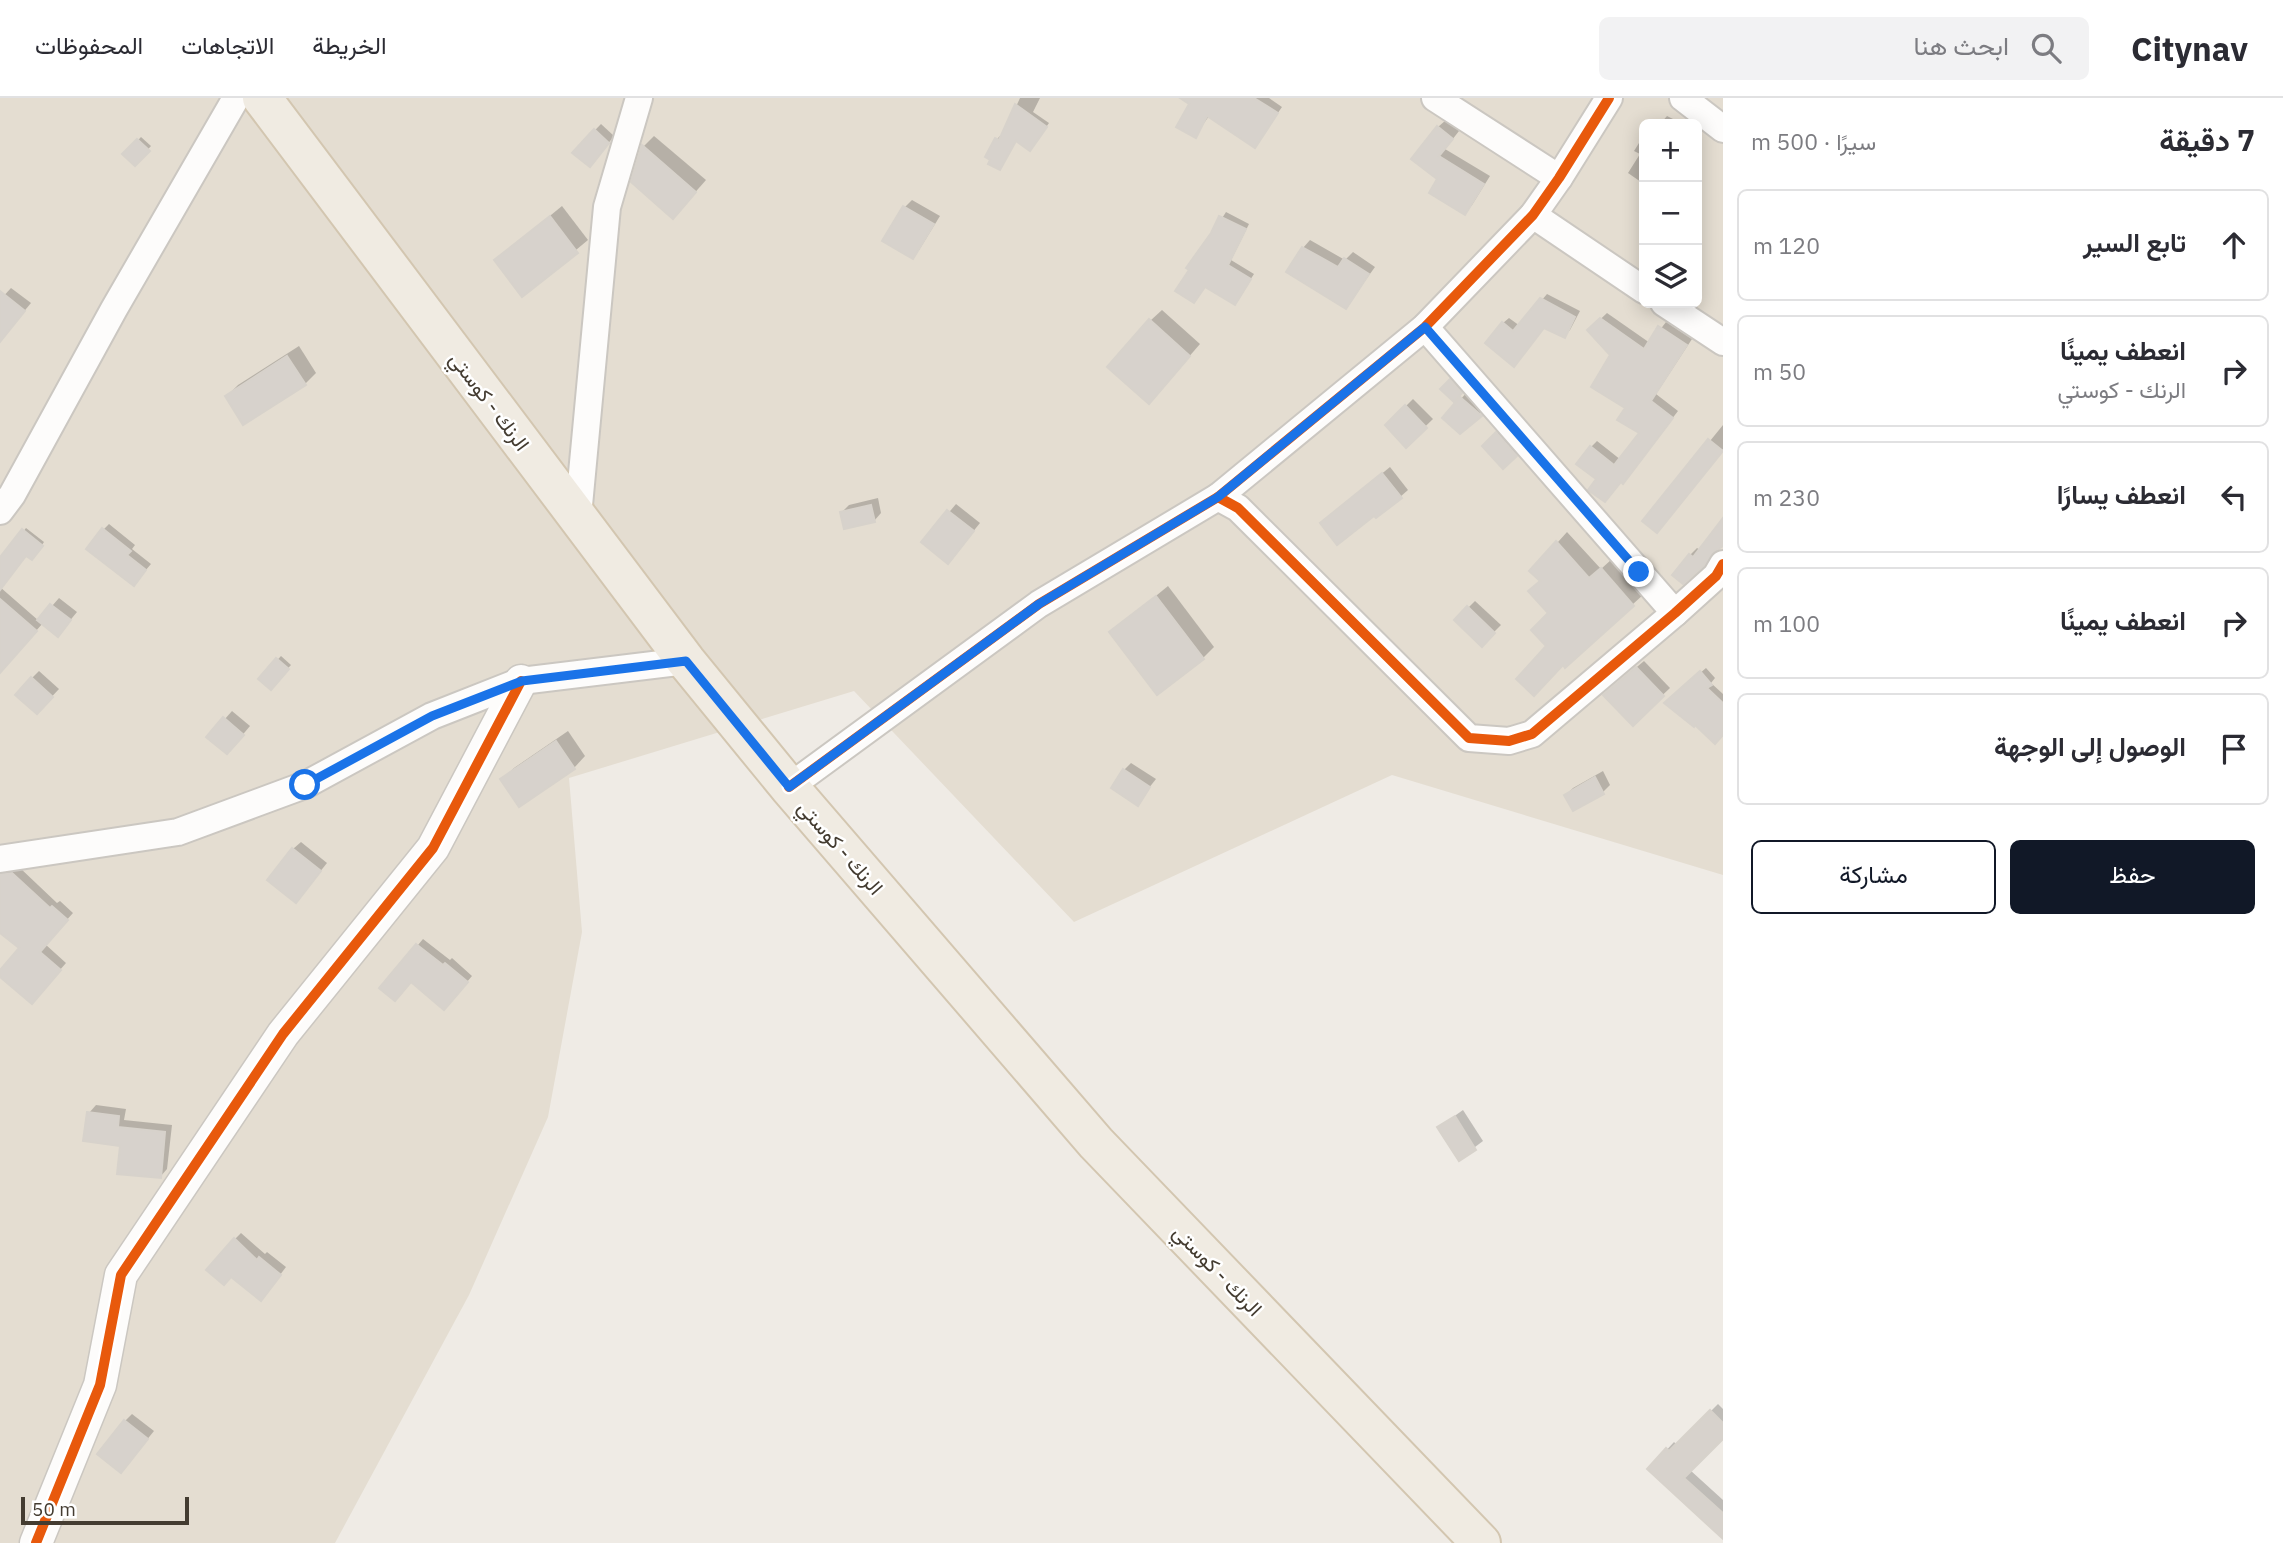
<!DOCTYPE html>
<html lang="ar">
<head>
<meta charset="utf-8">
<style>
	body { margin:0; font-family:"IBM Plex Sans",Vazirmatn,sans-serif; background:#f2f2f3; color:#2b2b33; direction:rtl }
	.controls { position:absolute; right:21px; top:21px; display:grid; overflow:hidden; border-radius:10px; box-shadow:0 4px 18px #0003 }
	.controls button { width:63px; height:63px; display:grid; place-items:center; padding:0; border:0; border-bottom:2px solid #e1e1e2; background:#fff; color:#2b2b33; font:35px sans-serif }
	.scale { position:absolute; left:21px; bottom:18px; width:168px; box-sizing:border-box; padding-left:7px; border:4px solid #443c31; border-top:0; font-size:19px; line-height:24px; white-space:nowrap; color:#443c31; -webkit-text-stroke:5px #fff; paint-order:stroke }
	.stop { position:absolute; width:21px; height:21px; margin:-16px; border:5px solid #1a73e8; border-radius:50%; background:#fff }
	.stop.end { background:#1a73e8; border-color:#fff; box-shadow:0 2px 7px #0008 }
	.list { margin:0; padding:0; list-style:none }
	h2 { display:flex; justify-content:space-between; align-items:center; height:91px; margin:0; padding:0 28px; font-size:30px }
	h2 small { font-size:23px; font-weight:400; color:#7c7c81 }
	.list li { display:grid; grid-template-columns:46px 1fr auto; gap:21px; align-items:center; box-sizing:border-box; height:112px; margin:0 14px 14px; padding:0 14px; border:2px solid #e1e1e2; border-radius:10px }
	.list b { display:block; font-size:26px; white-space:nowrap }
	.list p { margin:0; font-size:23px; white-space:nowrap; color:#7c7c81 }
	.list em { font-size:23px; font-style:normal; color:#7c7c81 }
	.actions { display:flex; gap:14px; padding:21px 28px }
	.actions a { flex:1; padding:16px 0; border:2px solid #111827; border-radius:10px; text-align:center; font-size:24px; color:#111827 }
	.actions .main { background:#111827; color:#fff }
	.icon { flex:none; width:38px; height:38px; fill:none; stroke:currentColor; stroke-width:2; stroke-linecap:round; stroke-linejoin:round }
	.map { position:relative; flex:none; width:1723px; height:1445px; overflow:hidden; direction:ltr }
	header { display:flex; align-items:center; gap:42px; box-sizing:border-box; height:98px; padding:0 35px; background:#fff; border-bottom:2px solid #e1e1e2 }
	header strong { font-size:33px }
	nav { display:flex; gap:38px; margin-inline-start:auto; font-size:24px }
	.search { width:490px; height:63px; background:#f2f2f3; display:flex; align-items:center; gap:18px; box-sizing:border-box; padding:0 24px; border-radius:10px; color:#7c7c81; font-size:26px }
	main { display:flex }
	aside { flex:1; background:#fff }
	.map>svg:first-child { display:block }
	.residential { fill:#e4ddd1; fill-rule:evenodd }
	.shadow { fill:#0003 }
	.building { fill:#d7d2cc; stroke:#d7d2cb; stroke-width:2 }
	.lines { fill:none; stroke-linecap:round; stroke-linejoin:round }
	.minor-casing { stroke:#cbc7c1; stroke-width:30 }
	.tertiary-casing { stroke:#cbc7c1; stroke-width:35 }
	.primary-casing { stroke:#d3c6b0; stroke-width:42 }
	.minor { stroke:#fdfcfb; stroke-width:26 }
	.tertiary { stroke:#fdfcfb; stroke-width:32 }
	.primary { stroke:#f0ebe2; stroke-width:38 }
	.cycleway-casing { stroke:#fff; stroke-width:15 }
	.cycleway { stroke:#e8590c; stroke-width:10 }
	.route { stroke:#1a73e8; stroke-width:9 }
	.labels { text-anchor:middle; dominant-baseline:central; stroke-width:5; stroke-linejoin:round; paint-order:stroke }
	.street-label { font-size:21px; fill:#443c31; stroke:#fff }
</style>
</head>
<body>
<header>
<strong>Citynav</strong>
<div class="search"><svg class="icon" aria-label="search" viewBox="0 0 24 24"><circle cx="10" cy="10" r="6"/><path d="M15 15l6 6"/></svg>ابحث هنا</div>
<nav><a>الخريطة</a><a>الاتجاهات</a><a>المحفوظات</a></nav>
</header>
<main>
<aside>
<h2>7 دقيقة<small>سيرًا · 500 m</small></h2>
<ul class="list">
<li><svg class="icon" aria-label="ahead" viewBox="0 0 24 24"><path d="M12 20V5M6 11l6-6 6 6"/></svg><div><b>تابع السير</b></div><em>120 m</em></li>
<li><svg class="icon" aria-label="right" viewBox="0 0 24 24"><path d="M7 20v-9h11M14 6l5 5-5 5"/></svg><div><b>انعطف يمينًا</b><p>الرنك - كوستي</p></div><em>50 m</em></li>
<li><svg class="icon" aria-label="left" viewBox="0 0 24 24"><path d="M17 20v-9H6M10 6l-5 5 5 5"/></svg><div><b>انعطف يسارًا</b></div><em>230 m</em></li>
<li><svg class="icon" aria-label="right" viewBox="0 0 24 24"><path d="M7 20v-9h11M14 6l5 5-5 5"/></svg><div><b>انعطف يمينًا</b></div><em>100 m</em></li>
<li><svg class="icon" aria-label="arrive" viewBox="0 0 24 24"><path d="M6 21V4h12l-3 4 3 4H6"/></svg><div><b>الوصول إلى الوجهة</b></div></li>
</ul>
<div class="actions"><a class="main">حفظ</a><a>مشاركة</a></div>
</aside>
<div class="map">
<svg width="1723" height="1445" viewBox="0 0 1723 1445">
	<rect width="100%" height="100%" fill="#efebe5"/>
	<!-- residential -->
	<path class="residential" d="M0 0H1723V777L1392 677 1074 824 854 593 569 680 582 834 548 1019 469 1197 335 1445H0ZM1644 26H1697V205H1644Z"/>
	<!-- shadow -->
	<g class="shadow">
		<polygon points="1020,0 1040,0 1033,14 1049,25 1033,48 1017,41 1000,70 987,58 997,41 1000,38 1002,39"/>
		<polygon points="1190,0 1269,0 1282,9 1255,48 1209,18 1195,38 1194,2"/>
		<polygon points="1667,18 1675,22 1673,26 1660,26"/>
		<polygon points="1446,22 1459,33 1445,51 1490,78 1472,107 1465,115 1439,81 1438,29"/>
		<polygon points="601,26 614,38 596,61 574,54"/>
		<polygon points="1644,37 1644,81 1641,84 1628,75 1640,56 1634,53"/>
		<polygon points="654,38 706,82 684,107 643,49"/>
		<polygon points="141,39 151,48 135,66 125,56"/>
		<polygon points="912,102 940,118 919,152 912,159 885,143 905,109"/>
		<polygon points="562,108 588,142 523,196 496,162"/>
		<polygon points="1226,114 1249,126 1231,162 1254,176 1235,205 1206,188 1194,203 1212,136"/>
		<polygon points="1310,142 1345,162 1353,154 1375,169 1346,209 1303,150"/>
		<polygon points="11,190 31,205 16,223 0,224 0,202"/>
		<polygon points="1547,196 1580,213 1570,232 1564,238 1545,229 1519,261 1503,225 1509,220 1520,228"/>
		<polygon points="1162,212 1200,246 1160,292 1150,223"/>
		<polygon points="1607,215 1650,245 1666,224 1692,241 1656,296 1678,313 1629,377 1598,381 1591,349 1597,343 1621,362 1642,335 1627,309 1612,257 1589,232"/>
		<polygon points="299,248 316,275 305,286 227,298 238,287"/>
		<polygon points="1454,279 1464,291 1454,301 1443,291"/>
		<polygon points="1468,293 1487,309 1460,333 1444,320"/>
		<polygon points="1413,301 1433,321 1406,347 1387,327"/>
		<polygon points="1723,327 1723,351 1663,426 1645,423"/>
		<polygon points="1504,328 1523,350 1503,369 1485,348"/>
		<polygon points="1390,369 1408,392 1400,399 1330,418"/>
		<polygon points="878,400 881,415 874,423 842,414 849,407"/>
		<polygon points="956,406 980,425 955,456 924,444"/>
		<polygon points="1723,423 1723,446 1702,467 1690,457 1697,450 1700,452"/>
		<polygon points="109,426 135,447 132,451 151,466 139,480 103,432"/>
		<polygon points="26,430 44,444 35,457 27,456 0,479 0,463"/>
		<polygon points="1567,434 1601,471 1612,461 1644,496 1565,568 1548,548 1550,515 1542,482 1532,473"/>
		<polygon points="1168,488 1214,549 1203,560 1112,534"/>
		<polygon points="0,489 39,523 59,500 77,514 58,537 43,525 10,562 0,567"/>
		<polygon points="1475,503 1501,527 1482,546 1456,522"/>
		<polygon points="281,558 291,567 271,589 261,580"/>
		<polygon points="1644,563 1670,590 1633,625 1612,590"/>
		<polygon points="1706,570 1715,580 1711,585 1723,596 1723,635 1715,643 1671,600"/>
		<polygon points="39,573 59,591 44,607 32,580"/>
		<polygon points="232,613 250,628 234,647 209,639"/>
		<polygon points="568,633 585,658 574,670 503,681 514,670"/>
		<polygon points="1131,665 1156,681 1137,705 1124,672"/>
		<polygon points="1603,673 1610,687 1603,694 1574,711 1566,697 1573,690"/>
		<polygon points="301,744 327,765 303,795 293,751"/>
		<polygon points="19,769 57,805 60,803 73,815 45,846 66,865 38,897 0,876 22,849 0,833 0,774"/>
		<polygon points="423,841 450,862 452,860 472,878 450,904 412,882 382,890"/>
		<polygon points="96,1007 126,1011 124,1022 172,1027 167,1071 160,1079 121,1046 89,1015"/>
		<polygon points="1463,1012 1483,1043 1459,1061 1439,1029"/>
		<polygon points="241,1135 265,1156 267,1154 286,1169 267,1194 235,1141"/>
		<polygon points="1718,1306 1723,1311 1723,1339 1690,1372 1723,1402 1723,1438 1649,1371 1674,1344 1677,1347"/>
		<polygon points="132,1316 154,1333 128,1365 125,1323"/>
	</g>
	<!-- building -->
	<g class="building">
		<polygon points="1180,0 1254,0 1278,15 1255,50 1207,18 1196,40 1176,29 1189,6"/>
		<polygon points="1015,6 1047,29 1030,53 1016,43 1000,72 988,66 990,62 985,59 995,40 999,42"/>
		<polygon points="1437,28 1453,41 1439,58 1484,86 1465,117 1429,95 1437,81 1411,61"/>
		<polygon points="594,31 609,45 590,69 572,55"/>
		<polygon points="137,41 150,53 135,68 122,56"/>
		<polygon points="642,47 696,94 673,121 631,84"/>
		<polygon points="903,108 934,126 913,161 882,143"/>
		<polygon points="550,118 578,155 522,199 494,162"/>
		<polygon points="1219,118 1246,131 1228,167 1251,181 1235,207 1205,189 1194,205 1175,193 1189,172 1186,170 1211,135"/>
		<polygon points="1302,149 1338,169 1344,160 1369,176 1346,211 1286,174"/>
		<polygon points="0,193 25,213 0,244"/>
		<polygon points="1540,200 1575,219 1565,240 1544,230 1514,269 1485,245 1502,224 1513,233"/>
		<polygon points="1600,220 1644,251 1658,228 1687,247 1651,303 1673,320 1623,386 1621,384 1605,404 1588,392 1596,381 1576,366 1590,348 1614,367 1639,335 1617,322 1625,310 1591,289 1610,257 1587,232"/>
		<polygon points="1149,221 1190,258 1149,306 1107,269"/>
		<polygon points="287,258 306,287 243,327 225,298"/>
		<polygon points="1450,281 1462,295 1454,304 1440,291"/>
		<polygon points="1460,299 1482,318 1460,336 1442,320"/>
		<polygon points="1405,307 1427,330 1406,350 1385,327"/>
		<polygon points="1496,334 1517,358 1503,371 1482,348"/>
		<polygon points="1708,341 1723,353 1657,435 1642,423"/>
		<polygon points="1382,375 1402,400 1376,420 1374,418 1337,447 1320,425"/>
		<polygon points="871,407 875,424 844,431 840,414"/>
		<polygon points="947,412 974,433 948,466 921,444"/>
		<polygon points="1723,420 1723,448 1715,453 1704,468 1683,486 1672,477 1689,456 1693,459"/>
		<polygon points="102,430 131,453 127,457 146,472 134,488 86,451"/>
		<polygon points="22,431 43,448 32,462 26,458 0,492 0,459"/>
		<polygon points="1556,443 1589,480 1601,470 1634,508 1565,570 1563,567 1534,598 1516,581 1546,548 1531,532 1548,515 1528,493 1540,483 1529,473"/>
		<polygon points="1156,498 1204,561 1157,597 1109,534"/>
		<polygon points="0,501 37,533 0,575"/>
		<polygon points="50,506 71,522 58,539 37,522"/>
		<polygon points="1467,508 1495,535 1482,549 1454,522"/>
		<polygon points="276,560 289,571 271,592 258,581"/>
		<polygon points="1636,569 1664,598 1633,628 1603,597"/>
		<polygon points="1700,573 1712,587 1707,590 1723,605 1723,637 1715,646 1695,627 1694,629 1664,605"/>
		<polygon points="31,579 53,599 37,616 15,597"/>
		<polygon points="223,619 244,637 227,656 206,639"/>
		<polygon points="556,643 575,671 519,709 500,681"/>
		<polygon points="1123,671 1150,689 1138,708 1111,690"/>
		<polygon points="1595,679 1604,696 1573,713 1564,697"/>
		<polygon points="292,750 321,773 296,805 267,782"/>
		<polygon points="12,775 50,810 52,808 68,822 40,854 61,872 32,906 0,879 0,872 19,850 0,835 0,776"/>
		<polygon points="416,846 443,867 445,865 468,884 444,912 411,884 395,903 379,890"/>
		<polygon points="87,1014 119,1018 118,1029 165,1034 161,1080 117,1076 120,1048 83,1043"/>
		<polygon points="1455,1018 1476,1052 1459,1063 1437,1029"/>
		<polygon points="234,1140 257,1162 259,1159 281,1177 261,1203 231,1179 224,1187 206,1172"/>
		<polygon points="1710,1312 1723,1325 1723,1341 1684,1380 1723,1415 1723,1441 1647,1371 1666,1350 1669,1353"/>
		<polygon points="124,1322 148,1341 121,1375 97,1356"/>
	</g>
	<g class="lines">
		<!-- minor casing -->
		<g class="minor-casing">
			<g id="minor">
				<polyline points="1435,0 1559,80"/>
				<polyline points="1683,0 1723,31"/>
				<polyline points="1533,117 1644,192"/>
				<polyline points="1664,205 1723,244"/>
				<polyline points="1425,229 1675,515"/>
				<polyline points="1218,399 1425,229 1533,117 1559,80 1609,0"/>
				<polyline points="0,413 12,397 114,211 236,0"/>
				<polyline points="578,418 607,109 639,0"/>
				<polyline points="789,689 1039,506 1218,399 1238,410 1469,640 1509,643 1532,636 1675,515 1716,478 1723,466"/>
				<polyline points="0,761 178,734 305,687 432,618 521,583 686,563"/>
			</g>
		</g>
		<!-- tertiary casing -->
		<g class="tertiary-casing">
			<polyline id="tertiary" points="36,1445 100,1287 121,1177 283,936 433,750 521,583"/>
		</g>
		<!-- primary casing -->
		<g class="primary-casing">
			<polyline id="primary" points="262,0 686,563 789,689 1096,1045 1481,1445"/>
		</g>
		<!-- minor -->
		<use href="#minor" class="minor"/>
		<!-- tertiary -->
		<use href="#tertiary" class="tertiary"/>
		<!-- primary -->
		<use href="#primary" class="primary"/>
		<!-- cycleway casing -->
		<g class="cycleway-casing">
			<g id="cycleway">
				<polyline points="1218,399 1425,229 1533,117 1559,80 1609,0"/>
				<polyline points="789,689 1039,506 1218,399 1238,410 1469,640 1509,643 1532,636 1675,515 1716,478 1723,466"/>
				<polyline points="36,1445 100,1287 121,1177 283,936 433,750 521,583"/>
			</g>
		</g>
		<!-- cycleway -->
		<use href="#cycleway" class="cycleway"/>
	</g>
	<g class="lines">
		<!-- route -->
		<polyline class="route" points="305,687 432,618 522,583 686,563 789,689 1039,506 1218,399 1425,229 1639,474"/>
	</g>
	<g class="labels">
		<!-- street labels -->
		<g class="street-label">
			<text transform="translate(490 303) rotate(53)">الرنك - كوستي</text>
			<text transform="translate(841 749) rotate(49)">الرنك - كوستي</text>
			<text transform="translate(1218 1172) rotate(46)">الرنك - كوستي</text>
		</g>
	</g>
</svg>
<div class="controls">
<button>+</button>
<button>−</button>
<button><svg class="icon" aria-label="layers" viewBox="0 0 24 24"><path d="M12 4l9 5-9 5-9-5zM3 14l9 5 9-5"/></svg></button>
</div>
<div class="scale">50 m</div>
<div class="stop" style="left:305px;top:687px"></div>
<div class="stop end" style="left:1639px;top:474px"></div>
</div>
</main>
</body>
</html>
